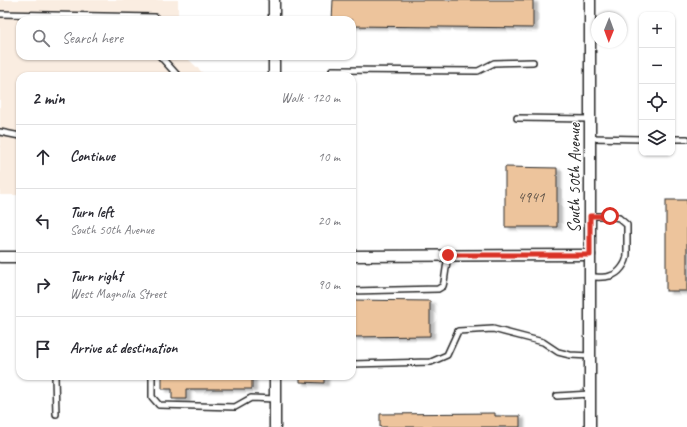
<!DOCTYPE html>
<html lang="en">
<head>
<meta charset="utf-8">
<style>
	body { margin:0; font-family:Caveat,sans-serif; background:#f2f2f3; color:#2b2b33 }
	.controls { position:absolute; right:12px; top:12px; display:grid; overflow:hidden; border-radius:8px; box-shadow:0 1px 3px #0004 }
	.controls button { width:36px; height:36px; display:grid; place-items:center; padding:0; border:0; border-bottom:1px solid #e1e1e2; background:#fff; color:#2b2b33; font:20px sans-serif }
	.compass { position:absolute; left:591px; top:12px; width:36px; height:36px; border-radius:50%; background:#fff; box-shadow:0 1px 3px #0004; rotate:181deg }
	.stop { position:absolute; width:12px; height:12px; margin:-9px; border:3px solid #d93025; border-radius:50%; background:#fff }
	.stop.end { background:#d93025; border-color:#fff; box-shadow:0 1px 4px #0008 }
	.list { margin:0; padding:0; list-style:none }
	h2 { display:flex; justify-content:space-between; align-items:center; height:52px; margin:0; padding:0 16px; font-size:17px }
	h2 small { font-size:13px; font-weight:400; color:#7c7c81 }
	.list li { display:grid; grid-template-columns:26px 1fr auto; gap:12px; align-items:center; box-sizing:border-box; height:64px; padding:0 16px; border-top:1px solid #e1e1e2 }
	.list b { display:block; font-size:15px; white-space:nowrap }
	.list p { margin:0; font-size:13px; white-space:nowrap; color:#7c7c81 }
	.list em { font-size:13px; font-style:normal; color:#7c7c81 }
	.icon { flex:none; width:22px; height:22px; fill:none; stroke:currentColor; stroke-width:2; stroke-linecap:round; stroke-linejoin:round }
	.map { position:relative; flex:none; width:687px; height:427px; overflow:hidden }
	.search { position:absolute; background:#fff; box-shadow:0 1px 3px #0004; left:16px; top:16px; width:340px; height:44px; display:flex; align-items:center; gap:10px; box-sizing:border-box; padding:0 14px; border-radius:12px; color:#7c7c81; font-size:15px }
	.panel { position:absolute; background:#fff; box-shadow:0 1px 3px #0004; left:16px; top:72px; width:340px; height:308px; border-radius:12px }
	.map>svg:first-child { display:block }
	.built { fill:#faede1 }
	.building { fill:#edc49c; stroke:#2b2b2b; filter:url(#shadow) }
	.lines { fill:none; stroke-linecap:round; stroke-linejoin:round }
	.lane-casing { stroke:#2b2b2b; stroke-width:8 }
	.street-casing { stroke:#2b2b2b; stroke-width:13 }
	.lane { stroke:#fff; stroke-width:5 }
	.street { stroke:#fff; stroke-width:10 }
	.route { stroke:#d93025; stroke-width:5 }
	.labels { text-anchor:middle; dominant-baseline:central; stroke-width:3; stroke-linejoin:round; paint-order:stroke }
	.number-label { font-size:15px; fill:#5c5147 }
	.street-label { font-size:17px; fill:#2b2b2b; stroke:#fff }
</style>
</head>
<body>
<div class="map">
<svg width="687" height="427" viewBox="0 0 687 427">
	<defs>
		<filter id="shadow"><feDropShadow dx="4.5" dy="2.5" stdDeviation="1" flood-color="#0004"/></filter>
	</defs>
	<rect width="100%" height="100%" fill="#fff"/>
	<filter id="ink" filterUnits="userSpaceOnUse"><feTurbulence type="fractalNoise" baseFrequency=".025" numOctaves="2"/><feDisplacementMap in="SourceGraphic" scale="8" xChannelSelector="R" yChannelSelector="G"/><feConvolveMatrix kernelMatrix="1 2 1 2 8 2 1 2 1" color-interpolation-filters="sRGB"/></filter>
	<g filter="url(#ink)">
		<!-- built -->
		<polygon class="built" points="0,0 178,0 178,20 20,20 20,56 185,56 206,76 20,76 20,195 0,195"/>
		<!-- building -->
		<g class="building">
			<polygon points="333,0 533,0 533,28 352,26 352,20 332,20"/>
			<polygon points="505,167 557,168 557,227 505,227"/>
			<rect x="666" y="200" width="21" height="91"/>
			<polygon points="352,300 430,301 430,336 352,337"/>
			<polygon points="162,376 252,376 252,389 186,389 186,399 172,399 172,389 162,389"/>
			<polygon points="300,376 324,376 324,383 300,382"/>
			<polygon points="495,413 495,416 520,416 520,427 380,427 380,414"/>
		</g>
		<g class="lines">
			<!-- lane casing -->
			<g class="lane-casing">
				<g id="lane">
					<polyline points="0,14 155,17 155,20"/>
					<polyline points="160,56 178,76"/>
					<polyline points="332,70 478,71 494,63 533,62"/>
					<polyline points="517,118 589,119"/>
					<polyline points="0,132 20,136"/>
					<polyline points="590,138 642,139"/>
					<polyline points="672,139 687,139"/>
					<path d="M590 216H610L619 218 627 225V254C627 263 619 274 610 276 604 278 596 277 590 277"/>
					<polyline points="352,291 438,289 443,286 444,282 448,255"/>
					<polyline points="352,364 431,362 447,355 458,331 493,329 543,342 558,352 570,355 590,356"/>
					<polyline points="55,376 56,414"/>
					<polyline points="152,376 152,397 159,405 235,407 251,398 275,399"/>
					<polyline points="557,396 590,394"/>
				</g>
			</g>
			<!-- street casing -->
			<g class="street-casing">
				<g id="street">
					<polyline points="274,0 274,20"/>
					<polyline points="590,0 590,427"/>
					<polyline points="274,56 274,76"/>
					<polyline points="352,256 590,255"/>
					<polyline points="0,257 20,257"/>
					<polyline points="275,427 275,376"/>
				</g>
			</g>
			<!-- lane -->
			<use href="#lane" class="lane"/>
			<!-- street -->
			<use href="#street" class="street"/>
		</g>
	</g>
	<g class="lines" filter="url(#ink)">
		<!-- route -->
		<polyline class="route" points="448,255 590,255 590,216 610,216"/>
	</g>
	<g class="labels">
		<!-- number labels -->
		<g class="number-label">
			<text x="531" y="197">4941</text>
		</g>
		<!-- street labels -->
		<g class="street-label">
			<text transform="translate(574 178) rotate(-90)">South 50th Avenue</text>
		</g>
	</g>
</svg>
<div class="controls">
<button>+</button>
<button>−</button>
<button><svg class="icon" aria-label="locate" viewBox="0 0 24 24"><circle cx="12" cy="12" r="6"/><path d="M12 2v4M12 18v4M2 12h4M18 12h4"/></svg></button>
<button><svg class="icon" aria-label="layers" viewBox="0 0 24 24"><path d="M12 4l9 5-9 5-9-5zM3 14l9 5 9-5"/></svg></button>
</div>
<svg class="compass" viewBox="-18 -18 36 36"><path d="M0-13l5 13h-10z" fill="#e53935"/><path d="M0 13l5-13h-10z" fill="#7c7c81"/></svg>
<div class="stop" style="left:610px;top:216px"></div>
<div class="stop end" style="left:448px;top:255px"></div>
<div class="search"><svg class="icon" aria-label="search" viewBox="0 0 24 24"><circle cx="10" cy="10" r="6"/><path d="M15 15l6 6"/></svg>Search here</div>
<section class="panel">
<h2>2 min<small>Walk · 120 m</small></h2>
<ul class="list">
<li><svg class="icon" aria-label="ahead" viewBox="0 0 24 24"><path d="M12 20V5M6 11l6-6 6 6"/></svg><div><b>Continue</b></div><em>10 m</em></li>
<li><svg class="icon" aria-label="left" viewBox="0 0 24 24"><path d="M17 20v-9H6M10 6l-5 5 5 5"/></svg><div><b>Turn left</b><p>South 50th Avenue</p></div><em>20 m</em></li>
<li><svg class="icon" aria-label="right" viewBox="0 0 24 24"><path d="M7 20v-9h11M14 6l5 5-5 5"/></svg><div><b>Turn right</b><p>West Magnolia Street</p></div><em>90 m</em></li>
<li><svg class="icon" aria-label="arrive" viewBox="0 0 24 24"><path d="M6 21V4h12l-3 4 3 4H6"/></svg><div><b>Arrive at destination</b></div></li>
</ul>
</section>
</div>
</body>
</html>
